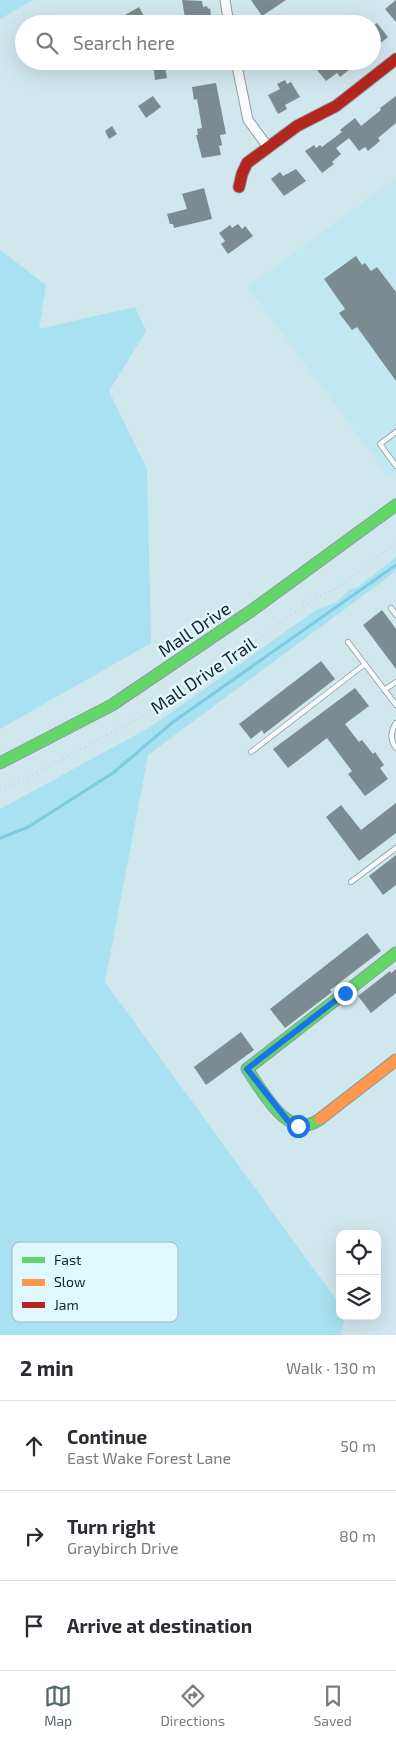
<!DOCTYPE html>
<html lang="en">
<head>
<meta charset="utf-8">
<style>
	body { margin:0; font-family:"Exo 2",sans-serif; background:#f2f2f3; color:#2b2b33 }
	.controls { position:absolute; right:15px; bottom:15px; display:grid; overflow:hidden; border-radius:10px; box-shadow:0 5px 20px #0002 }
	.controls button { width:45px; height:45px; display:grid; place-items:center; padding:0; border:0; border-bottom:1px solid #e1e1e2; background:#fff; color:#2b2b33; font:25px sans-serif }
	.stop { position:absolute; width:15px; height:15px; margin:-11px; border:4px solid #1a73e8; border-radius:50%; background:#fff }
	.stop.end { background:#1a73e8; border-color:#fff; box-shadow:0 1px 5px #0008 }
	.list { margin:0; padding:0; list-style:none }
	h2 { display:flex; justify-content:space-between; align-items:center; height:65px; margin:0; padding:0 20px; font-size:21px }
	h2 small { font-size:16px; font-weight:400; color:#7c7c81 }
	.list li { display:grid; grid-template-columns:32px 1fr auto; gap:15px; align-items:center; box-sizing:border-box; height:90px; padding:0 20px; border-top:1px solid #e1e1e2 }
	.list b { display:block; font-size:19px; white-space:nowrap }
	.list p { margin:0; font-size:16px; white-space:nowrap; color:#7c7c81 }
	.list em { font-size:16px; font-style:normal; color:#7c7c81 }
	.icon { flex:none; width:28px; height:28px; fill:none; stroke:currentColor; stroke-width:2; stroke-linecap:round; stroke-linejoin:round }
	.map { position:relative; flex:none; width:396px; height:1335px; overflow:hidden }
	.search { position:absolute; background:#fff; box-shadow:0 5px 20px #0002; left:15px; right:15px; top:15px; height:55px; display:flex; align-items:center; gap:12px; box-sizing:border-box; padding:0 18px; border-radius:28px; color:#7c7c81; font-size:19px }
	.sheet { height:335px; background:#fff }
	nav { display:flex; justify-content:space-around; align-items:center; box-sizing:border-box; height:70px; border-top:1px solid #e1e1e2; background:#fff; font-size:14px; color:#7c7c81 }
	nav a { display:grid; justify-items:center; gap:2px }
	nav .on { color:#56686d }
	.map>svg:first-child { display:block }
	.built { fill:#c1e8f2 }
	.green { fill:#a8e1f0 }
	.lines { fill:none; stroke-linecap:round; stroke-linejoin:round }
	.stream { stroke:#7dcbdf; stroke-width:3 }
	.building { fill:#7a8c91 }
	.lane-casing { stroke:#8b9ca1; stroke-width:6 }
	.street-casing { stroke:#8b9ca1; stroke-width:11 }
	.fast-casing { stroke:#8b9ca1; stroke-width:13 }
	.slow-casing { stroke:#8b9ca1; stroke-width:13 }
	.jam-casing { stroke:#8b9ca1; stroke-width:13 }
	.path { stroke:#ccd3d4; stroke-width:2; stroke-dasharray:1 4; stroke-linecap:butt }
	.lane { stroke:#f8fbfc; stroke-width:4.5 }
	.street { stroke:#f8fbfc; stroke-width:9 }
	.fast { stroke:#63d668; stroke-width:11 }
	.slow { stroke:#ff974d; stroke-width:11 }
	.jam { stroke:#b3261e; stroke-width:11 }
	.route { stroke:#1a73e8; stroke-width:6 }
	.labels { text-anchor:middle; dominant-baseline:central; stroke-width:5; stroke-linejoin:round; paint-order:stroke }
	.street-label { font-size:18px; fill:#142428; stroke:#dff7fe }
	.key { fill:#dff7fe; stroke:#a2b8be; stroke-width:1 }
	.key-label { font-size:14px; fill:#142428 }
</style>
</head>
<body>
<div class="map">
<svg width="396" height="1335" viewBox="0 0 396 1335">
	<rect width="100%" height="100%" fill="#d0e7ed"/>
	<!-- built -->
	<polygon class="built" points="396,178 396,471 388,476 248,287"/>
	<!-- green -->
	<g class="green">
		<polygon points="0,0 34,0 0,19"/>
		<polygon points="0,250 46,285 39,329 135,307 146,331 109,391 147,469 151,643 0,729"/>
		<polygon points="396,557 396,571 148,755 105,982 340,1305 340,1316 345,1316 341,1335 0,1335 0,809 152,726 316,610 337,602 349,590 358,587"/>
	</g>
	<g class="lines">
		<!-- stream -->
		<polyline class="stream" points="0,838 28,827 113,773 173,722 396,565"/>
	</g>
	<!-- building -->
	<g class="building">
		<polygon points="182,0 202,1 203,7 207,6 208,9 210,8 212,24 186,24"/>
		<polygon points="251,0 286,0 262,16"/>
		<polygon points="396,0 396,22 385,9"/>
		<polygon points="139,7 144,16 146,15 152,24 109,24"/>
		<polygon points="377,23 388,37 372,50 372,27"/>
		<polygon points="153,61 164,61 167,78 155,80"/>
		<polygon points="317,61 360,61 340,77 337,73 326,81 313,65"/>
		<polygon points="285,80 287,84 291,82 300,97 285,105 287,109 278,114 268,95 280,89 277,84"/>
		<polygon points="216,83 226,134 220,135 222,145 219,146 221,155 202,158 196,135 198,135 197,129 202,128 197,99 194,100 192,87"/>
		<polygon points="153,96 161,107 146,118 138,106"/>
		<polygon points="396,96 396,123 378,138 380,141 368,151 365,147 359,151 349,138 336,148 341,154 332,162 334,164 322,173 305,151 314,145 316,148 320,145 322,147 342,132 340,130 355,118 361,126 381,110 380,108"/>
		<polygon points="112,126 117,134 109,139 105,131"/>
		<polygon points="296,169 306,181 284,196 271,179 280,172 283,176"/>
		<polygon points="204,188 212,219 174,228 173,224 170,224 167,214 187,209 182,194"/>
		<polygon points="238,224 242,229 245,226 253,236 228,254 221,244 225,241 219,233 230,225 232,228"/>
		<polygon points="356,256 362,265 365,263 371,271 377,267 396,292 396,381 357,327 352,330 339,313 345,309 324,279"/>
		<polygon points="382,610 396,629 396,669 363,625"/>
		<polygon points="321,661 335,679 264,734 262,730 251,739 239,724"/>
		<polygon points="355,688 369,706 345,724 359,742 362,740 373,754 375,752 384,765 380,768 388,779 365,796 348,774 352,771 327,738 288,768 273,749"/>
		<polygon points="396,803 396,833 359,861 326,817 341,805 361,830"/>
		<polygon points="396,855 396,885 383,895 369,876"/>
		<polygon points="367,933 381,951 330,990 332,992 285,1028 270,1009"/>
		<polygon points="396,969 396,993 371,1013 358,996 390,971 391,973"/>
		<polygon points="241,1032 254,1050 206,1085 194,1067"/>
	</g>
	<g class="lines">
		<!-- lane casing -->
		<g class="lane-casing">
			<g id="lane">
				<polyline points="396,432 380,444 396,466"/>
				<polyline points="391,608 396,615"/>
				<polyline points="348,642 396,705"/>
				<polyline points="384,690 396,682"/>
				<path d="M396 723C390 732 390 740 396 748"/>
				<polyline points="251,752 365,664"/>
				<polyline points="351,882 396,848"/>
			</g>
		</g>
		<!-- street casing -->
		<g class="street-casing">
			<g id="street">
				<polyline points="225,0 229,24"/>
				<polyline points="236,61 248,120 268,147"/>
			</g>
		</g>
		<!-- fast casing -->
		<g class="fast-casing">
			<g id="fast">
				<polyline points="0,763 112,705 251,611 396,505"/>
				<path d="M320 1119C288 1143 263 1091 247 1069L396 953"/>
			</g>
		</g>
		<!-- slow casing -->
		<g class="slow-casing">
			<polyline id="slow" points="320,1119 396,1060"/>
		</g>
		<!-- jam casing -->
		<g class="jam-casing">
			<polyline id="jam" points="239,187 242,174 247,163 297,126 336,106 396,59"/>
		</g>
		<!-- path -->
		<polyline class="path" points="0,790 29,777 137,719 241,651 309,602 340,586 396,543"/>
		<!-- lane -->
		<use href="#lane" class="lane"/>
		<!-- street -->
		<use href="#street" class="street"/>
		<!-- fast -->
		<use href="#fast" class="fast"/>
		<!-- slow -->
		<use href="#slow" class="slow"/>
		<!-- jam -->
		<use href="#jam" class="jam"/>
	</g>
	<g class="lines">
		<!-- route -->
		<polyline class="route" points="298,1126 288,1121 247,1069 345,993"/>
	</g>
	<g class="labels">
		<!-- street labels -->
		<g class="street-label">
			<text transform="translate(194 629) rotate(-34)">Mall Drive</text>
			<text transform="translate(203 675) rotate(-34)">Mall Drive Trail</text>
		</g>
	</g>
	<!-- legend -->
	<rect x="12" y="1242" width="166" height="80" rx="8" class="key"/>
	<rect x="22" y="1257" width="23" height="6" fill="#63d668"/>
	<rect x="22" y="1279" width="23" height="7" fill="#ff974d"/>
	<rect x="22" y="1302" width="23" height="6" fill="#b3261e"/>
	<g class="key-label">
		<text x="54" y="1265">Fast</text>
		<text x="54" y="1287">Slow</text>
		<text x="54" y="1310">Jam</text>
	</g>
</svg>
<div class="controls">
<button><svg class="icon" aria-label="locate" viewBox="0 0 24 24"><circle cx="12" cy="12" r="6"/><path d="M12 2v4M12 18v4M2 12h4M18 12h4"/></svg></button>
<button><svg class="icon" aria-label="layers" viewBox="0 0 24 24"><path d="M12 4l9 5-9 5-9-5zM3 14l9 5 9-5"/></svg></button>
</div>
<div class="stop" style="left:298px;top:1126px"></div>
<div class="stop end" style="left:345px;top:993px"></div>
<div class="search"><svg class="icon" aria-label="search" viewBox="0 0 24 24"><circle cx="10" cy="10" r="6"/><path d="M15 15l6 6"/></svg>Search here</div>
</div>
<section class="sheet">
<h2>2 min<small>Walk · 130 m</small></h2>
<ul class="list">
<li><svg class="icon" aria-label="ahead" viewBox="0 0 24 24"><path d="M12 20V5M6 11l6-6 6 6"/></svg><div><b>Continue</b><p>East Wake Forest Lane</p></div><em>50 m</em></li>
<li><svg class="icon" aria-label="right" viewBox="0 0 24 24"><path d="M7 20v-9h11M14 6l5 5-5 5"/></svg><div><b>Turn right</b><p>Graybirch Drive</p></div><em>80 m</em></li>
<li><svg class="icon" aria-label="arrive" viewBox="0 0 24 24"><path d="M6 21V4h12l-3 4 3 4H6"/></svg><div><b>Arrive at destination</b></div></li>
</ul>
</section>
<nav>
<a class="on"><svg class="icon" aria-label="map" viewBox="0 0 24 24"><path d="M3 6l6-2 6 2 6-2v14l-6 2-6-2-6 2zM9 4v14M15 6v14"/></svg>Map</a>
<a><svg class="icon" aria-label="directions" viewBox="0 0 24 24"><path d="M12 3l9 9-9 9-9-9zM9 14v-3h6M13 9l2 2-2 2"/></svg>Directions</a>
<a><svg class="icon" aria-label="saved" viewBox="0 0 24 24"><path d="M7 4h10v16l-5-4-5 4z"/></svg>Saved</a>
</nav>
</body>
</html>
